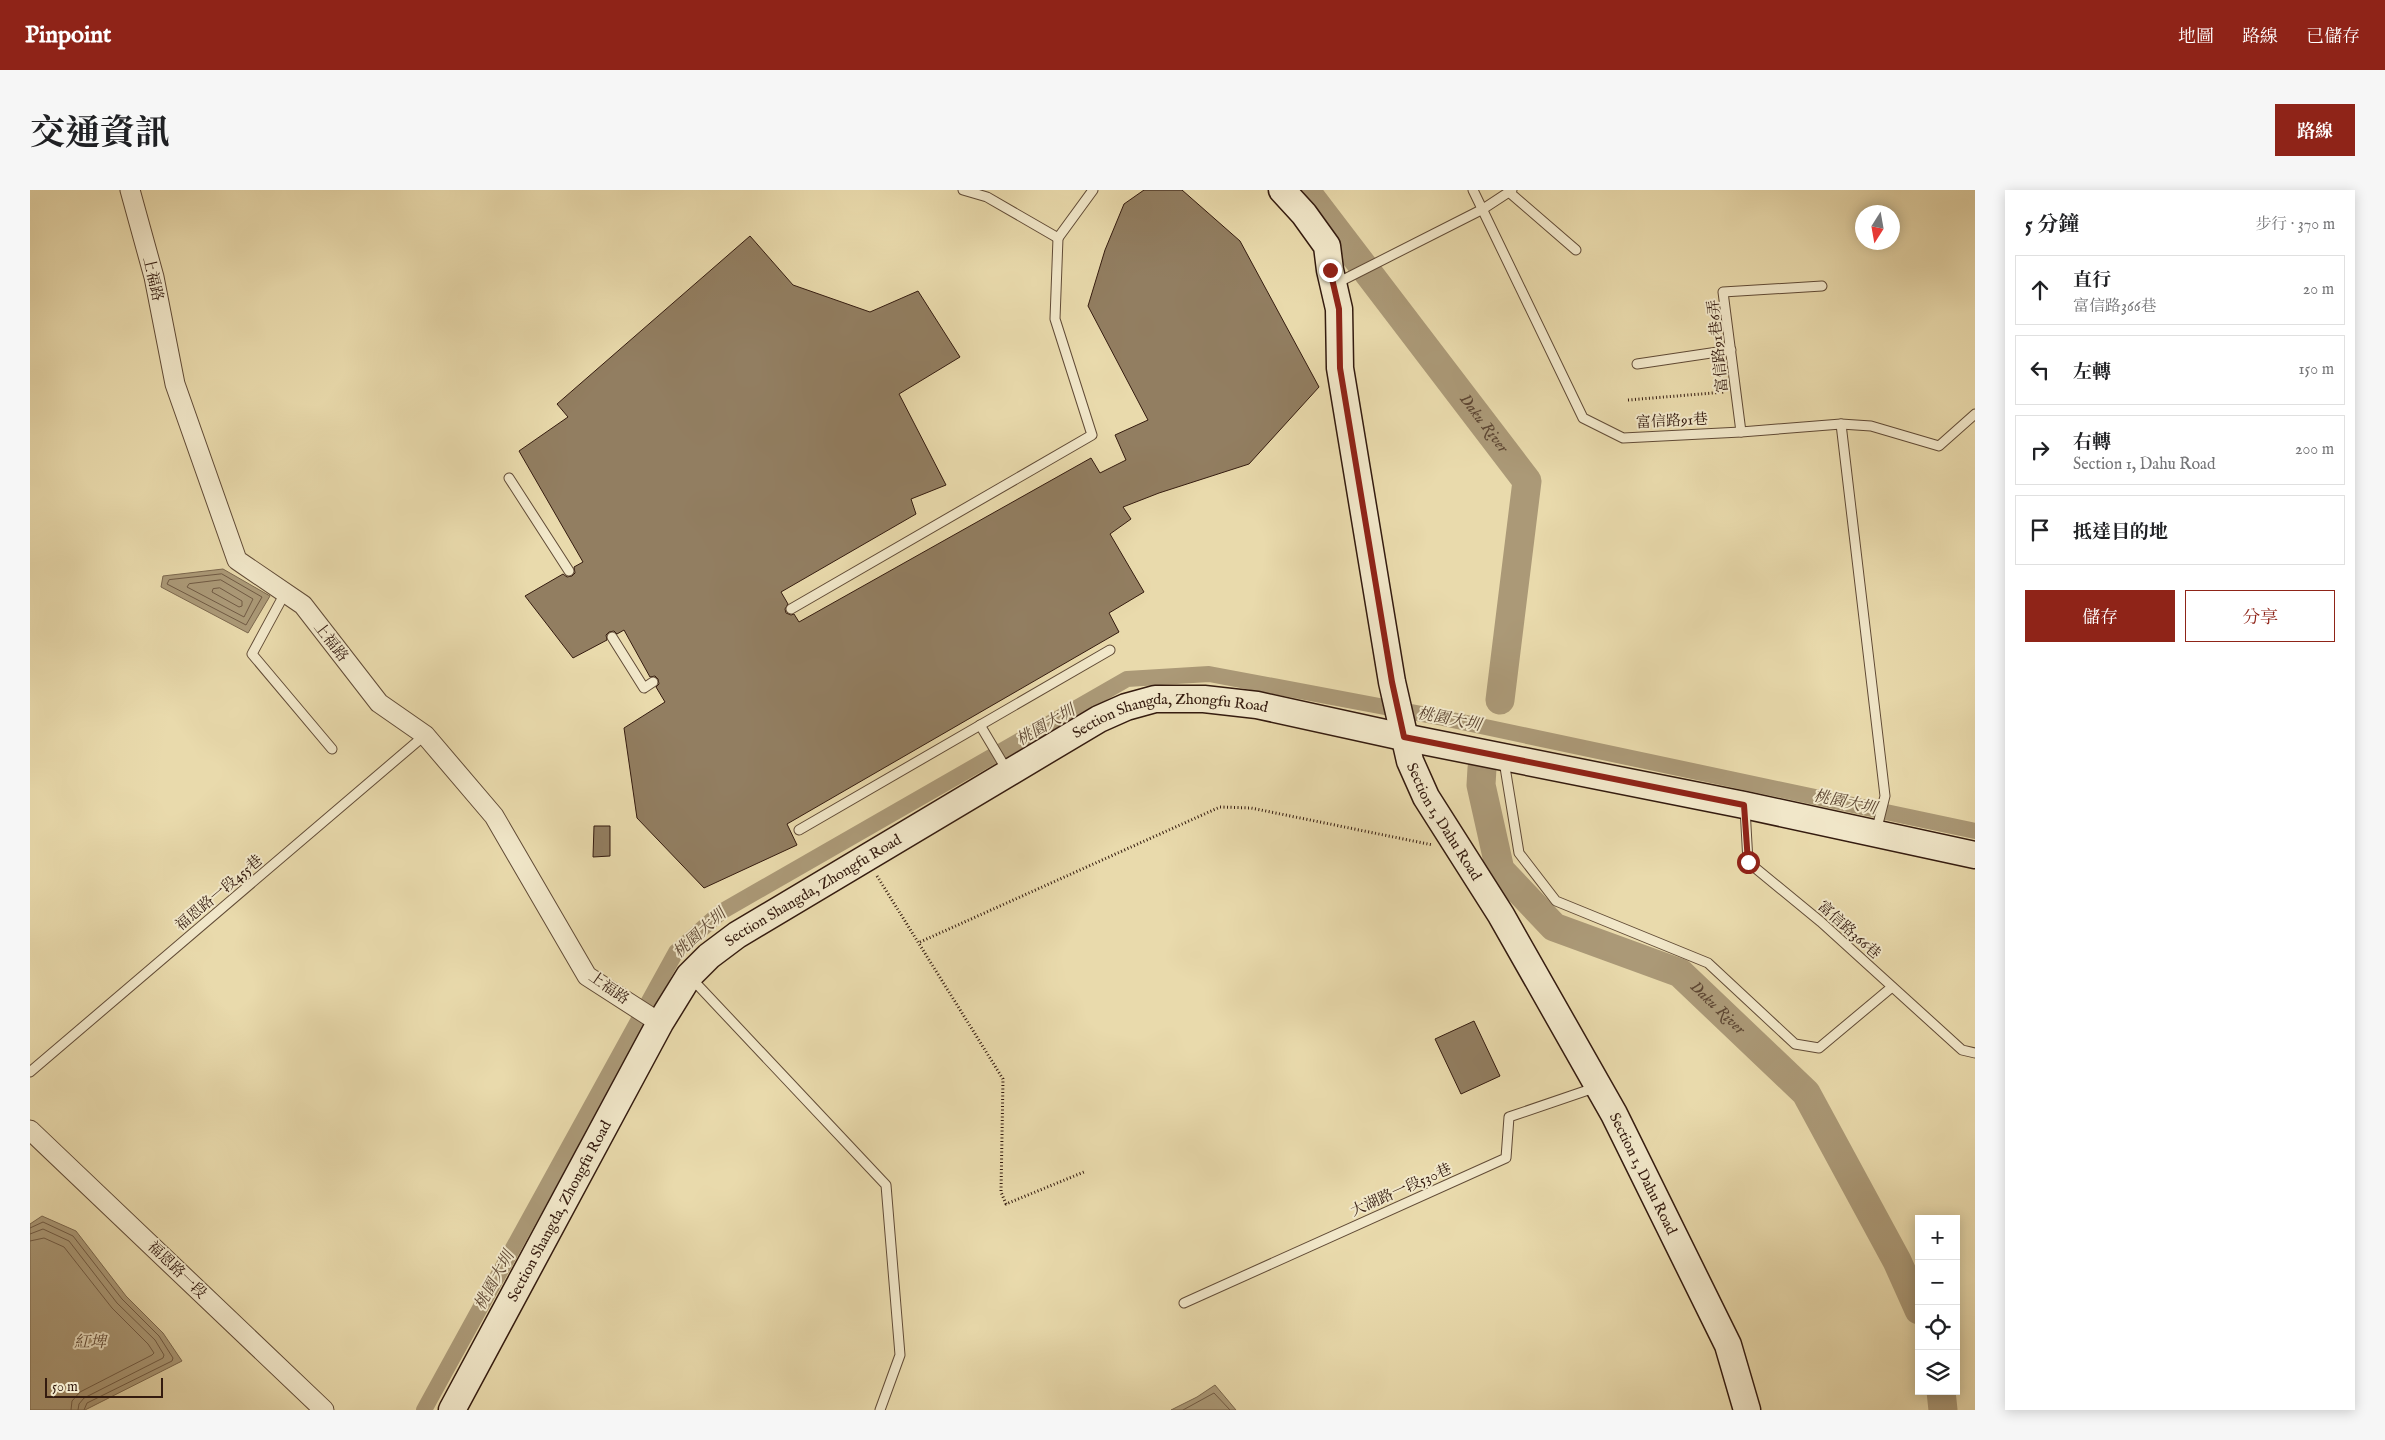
<!DOCTYPE html>
<html lang="zh-TW">
<head>
<meta charset="utf-8">
<style>
	body { margin:0; font-family:"IM FELL English","Noto Serif TC",serif; background:#f6f6f6; color:#202124 }
	.controls { position:absolute; right:15px; bottom:15px; display:grid; overflow:hidden; border-radius:0px; box-shadow:0 2px 12px #0003 }
	.controls button { width:45px; height:45px; display:grid; place-items:center; padding:0; border:0; border-bottom:1px solid #e0e0e0; background:#fff; color:#202124; font:25px sans-serif }
	.compass { position:absolute; left:1825px; top:15px; width:45px; height:45px; border-radius:50%; background:#fff; box-shadow:0 2px 12px #0003; rotate:191deg }
	.scale { position:absolute; left:15px; bottom:12px; width:118px; box-sizing:border-box; padding-left:5px; border:2px solid #341b0f; border-top:0; font-size:14px; line-height:18px; white-space:nowrap; color:#341b0f; -webkit-text-stroke:4px #f1e7c9; paint-order:stroke }
	.stop { position:absolute; width:15px; height:15px; margin:-11px; border:4px solid #8f2418; border-radius:50%; background:#fff }
	.stop.end { background:#8f2418; border-color:#fff; box-shadow:0 1px 5px #0008 }
	.list { margin:0; padding:0; list-style:none }
	h2 { display:flex; justify-content:space-between; align-items:center; height:65px; margin:0; padding:0 20px; font-size:21px }
	h2 small { font-size:16px; font-weight:400; color:#757577 }
	.list li { display:grid; grid-template-columns:32px 1fr auto; gap:15px; align-items:center; box-sizing:border-box; height:70px; margin:0 10px 10px; padding:0 10px; border:1px solid #e0e0e0; border-radius:0px }
	.list b { display:block; font-size:19px; white-space:nowrap }
	.list p { margin:0; font-size:16px; white-space:nowrap; color:#757577 }
	.list em { font-size:16px; font-style:normal; color:#757577 }
	.actions { display:flex; gap:10px; padding:15px 20px }
	.actions a { flex:1; padding:11px 0; border:1px solid #8f2418; border-radius:0px; text-align:center; font-size:18px; color:#8f2418 }
	.actions .main { background:#8f2418; color:#fff }
	.icon { flex:none; width:28px; height:28px; fill:none; stroke:currentColor; stroke-width:2; stroke-linecap:round; stroke-linejoin:round }
	.map { position:relative; flex:none; width:1945px; height:1220px; overflow:hidden; border-radius:0px }
	header { display:flex; align-items:center; gap:30px; box-sizing:border-box; height:70px; padding:0 25px; background:#8f2418; color:#fff }
	header strong { font-size:24px }
	nav { display:flex; gap:28px; margin-inline-start:auto; font-size:18px }
	.intro { display:flex; align-items:center; justify-content:space-between; box-sizing:border-box; height:120px; padding:0 30px }
	h1 { margin:0; font-size:35px }
	.button { padding:12px 22px; border-radius:0px; background:#8f2418; color:#fff; font-size:18px; font-weight:700 }
	main { display:flex; gap:30px; padding:0 30px }
	aside { flex:1; background:#fff; border-radius:0px; box-shadow:0 2px 12px #0003 }
	.map>svg:first-child { display:block }
	.water { fill:#ab9977; stroke:#7b674d }
	.lines { fill:none; stroke-linecap:round; stroke-linejoin:round }
	.shore { stroke:#705a43; stroke-width:1 }
	.canal { stroke:#ab9977; stroke-width:16 }
	.river { stroke:#ab9977; stroke-width:29 }
	.building { fill:#927e61; stroke:#341b0f }
	.lane-casing { stroke:#614b36; stroke-width:11 }
	.street-casing { stroke:#614b36; stroke-width:21 }
	.secondary-casing { stroke:#341b0f; stroke-width:29 }
	.path { stroke:#341b0f; stroke-width:3; stroke-dasharray:1 2.5; stroke-linecap:butt }
	.lane { stroke:#f1e7c9; stroke-width:9 }
	.street { stroke:#f1e7c9; stroke-width:19 }
	.secondary { stroke:#f1e7c9; stroke-width:26 }
	.route { stroke:#8f2418; stroke-width:6 }
	.labels { text-anchor:middle; dominant-baseline:central; stroke-width:4; stroke-linejoin:round; paint-order:stroke }
	.street-label { font-size:15px; fill:#341b0f; stroke:#f1e7c9 }
	.water-label { font-size:16px; font-style:italic; fill:#5e4733; stroke:#f1e7c9 }
</style>
</head>
<body>
<header>
<strong>Pinpoint</strong>
<nav><a>地圖</a><a>路線</a><a>已儲存</a></nav>
</header>
<div class="intro"><h1>交通資訊</h1><a class="button">路線</a></div>
<main>
<div class="map">
<svg width="1945" height="1220" viewBox="0 0 1945 1220">
	<rect width="100%" height="100%" fill="#e9daac"/>
	<filter id="stains"><feTurbulence type="fractalNoise" baseFrequency=".004" numOctaves="4"/><feColorMatrix values="0 0 0 0 .2 0 0 0 0 .09 0 0 0 0 .02 0 0 0 .5 -.17"/></filter>
	<radialGradient id="worn" r=".72"><stop offset=".6" stop-color="#630" stop-opacity="0"/><stop offset="1" stop-color="#630" stop-opacity=".3"/></radialGradient>
	<!-- water -->
	<g class="water">
		<polygon points="193,379 240,406 218,443 131,397 133,386"/>
		<polygon points="12,1026 46,1041 96,1106 133,1143 152,1171 55,1220 0,1220 0,1034"/>
		<polygon points="1185,1195 1206,1220 1141,1220 1167,1207"/>
	</g>
	<g class="lines">
		<!-- shore -->
		<g class="shore">
			<polygon points="192,384 232,407 216,435 137,394 139,390"/>
			<polygon points="191,390 223,409 214,427 157,397 159,394"/>
			<polygon points="190,398 212,411 212,416 209,417 182,402 183,399"/>
			<polyline points="0,1038 13,1032 43,1046 92,1109 129,1146 143,1168 142,1171 57,1213 54,1220"/>
			<polyline points="0,1044 13,1039 39,1051 87,1113 125,1150 134,1165 133,1168 54,1208 49,1214 48,1220"/>
			<polyline points="0,1051 14,1048 34,1057 82,1118 118,1154 124,1163 122,1165 50,1202 42,1211 41,1220"/>
			<polyline points="1153,1220 1184,1203 1200,1220"/>
		</g>
		<!-- canal -->
		<polyline class="canal" points="394,1220 646,762 691,722 1097,489 1179,484 1413,528 1945,641"/>
		<!-- river -->
		<g class="river">
			<path id="s1" d="M1275 0 1497 291 1470 510"/>
			<path id="s2" d="M1452 578 1451 595 1470 680 1524 737 1650 783 1776 903 1867 1071 1889 1120"/>
			<polyline points="1911,1201 1913,1220"/>
		</g>
	</g>
	<!-- building -->
	<g class="building">
		<polygon points="1114,0 1152,0 1210,51 1289,197 1219,274 1129,303 1093,317 1101,329 1080,344 1114,402 1079,423 1089,442 757,634 767,655 674,698 607,628 594,538 635,512 626,497 629,494 628,489 625,486 620,487 594,440 587,444 584,441 579,442 576,445 577,450 543,468 495,406 533,384 537,387 542,386 545,383 544,377 553,372 489,261 538,227 527,214 720,46 763,95 840,122 888,101 930,167 869,204 916,295 881,309 886,324 751,402 758,414 755,419 756,423 761,425 764,424 769,432 1061,268 1070,283 1096,270 1085,245 1118,230 1058,116 1075,60 1094,14"/>
		<polygon points="564,636 580,636 580,666 563,667"/>
		<polygon points="1444,831 1470,886 1431,904 1405,849"/>
	</g>
	<g class="lines">
		<!-- lane casing -->
		<g class="lane-casing">
			<g id="lane">
				<polyline points="933,0 957,7 1028,48 1063,0"/>
				<polyline points="1443,0 1553,228 1593,248 1711,242 1811,234 1841,236 1909,256 1945,224"/>
				<polyline points="1479,2 1546,60"/>
				<polyline points="1305,94 1453,19 1482,0"/>
				<polyline points="1607,174 1701,160"/>
				<polyline points="1811,234 1855,606 1846,642"/>
				<polyline points="1711,242 1693,102 1792,96"/>
				<polyline points="479,288 539,381"/>
				<polyline points="255,403 222,464 302,559"/>
				<polyline points="761,419 1062,245 1025,129 1028,48"/>
				<polyline points="582,447 614,498 623,492"/>
				<polyline points="950,535 978,582"/>
				<polyline points="1474,571 1489,663 1526,711 1678,773 1765,854 1789,858 1862,797"/>
				<polyline points="1715,618 1718,672 1791,732 1932,860 1945,863"/>
				<polyline points="769,640 1080,460"/>
				<polyline points="662,789 856,995 870,1165 850,1220"/>
				<polyline points="0,882 395,545"/>
				<polyline points="1154,1113 1476,968 1479,927 1567,897"/>
			</g>
		</g>
		<!-- street casing -->
		<g class="street-casing">
			<g id="street">
				<polyline points="100,0 124,87 145,194 207,370 273,415 349,513 395,545 464,626 557,786 630,833"/>
				<polyline points="0,940 294,1220"/>
			</g>
		</g>
		<!-- secondary casing -->
		<g class="secondary-casing">
			<g id="secondary">
				<path id="s3" d="M1252 0 1274 24 1297 56 1300 80 1309 119 1310 178 1362 492 1380 571 1396 607 1471 725 1584 924 1698 1155 1717 1220"/>
				<path id="s4" d="M422 1220 630 833 659 786 679 766 707 745 1069 529 1096 517 1125 509H1174L1227 515 1373 547 1714 615 1945 665"/>
			</g>
		</g>
		<!-- path -->
		<g class="path">
			<polyline points="1598,210 1695,202"/>
			<polyline points="847,686 973,889 971,1002 976,1014 1054,982"/>
			<polyline points="890,752 1190,617 1221,618 1403,655"/>
		</g>
		<!-- lane -->
		<use href="#lane" class="lane"/>
		<!-- street -->
		<use href="#street" class="street"/>
		<!-- secondary -->
		<use href="#secondary" class="secondary"/>
	</g>
	<g class="lines">
		<!-- route -->
		<polyline class="route" points="1300,80 1309,119 1310,178 1362,492 1374,547 1714,615 1718,672"/>
	</g>
	<g class="labels">
		<!-- street labels -->
		<g class="street-label">
			<text transform="translate(123 89) rotate(77)">上福路</text>
			<text transform="translate(1688 156) rotate(-96)">富信路91巷6弄</text>
			<text transform="translate(1642 231) rotate(-3)">富信路91巷</text>
			<text transform="translate(301 452) rotate(52)">上福路</text>
			<text stroke="none"><textPath href="#s4" startOffset="1051">Section Shangda, Zhongfu Road</textPath></text>
			<text stroke="none"><textPath href="#s3" startOffset="664">Section 1, Dahu Road</textPath></text>
			<text stroke="none"><textPath href="#s4" startOffset="646">Section Shangda, Zhongfu Road</textPath></text>
			<text transform="translate(189 703) rotate(-40)">福恩路一段455巷</text>
			<text transform="translate(1819 740) rotate(42)">富信路366巷</text>
			<text transform="translate(579 798) rotate(35)">上福路</text>
			<text stroke="none"><textPath href="#s3" startOffset="1069">Section 1, Dahu Road</textPath></text>
			<text transform="translate(1371 1000) rotate(-24)">大湖路一段530巷</text>
			<text stroke="none"><textPath href="#s4" startOffset="226">Section Shangda, Zhongfu Road</textPath></text>
			<text transform="translate(147 1080) rotate(44)">福恩路一段</text>
		</g>
		<!-- water labels -->
		<g class="water-label">
			<text stroke="none"><textPath href="#s1" startOffset="294">Daku River</textPath></text>
			<text transform="translate(1419 530) rotate(11)">桃園大圳</text>
			<text transform="translate(1016 536) rotate(-30)">桃園大圳</text>
			<text transform="translate(1815 613) rotate(12)">桃園大圳</text>
			<text transform="translate(670 744) rotate(-42)">桃園大圳</text>
			<text stroke="none"><textPath href="#s2" startOffset="368">Daku River</textPath></text>
			<text transform="translate(465 1091) rotate(-61)">桃園大圳</text>
			<text x="60" y="1153">紅埤</text>
		</g>
	</g>
	<rect width="100%" height="100%" filter="url(#stains)"/>
	<rect width="100%" height="100%" fill="url(#worn)"/>
</svg>
<div class="controls">
<button>+</button>
<button>−</button>
<button><svg class="icon" aria-label="locate" viewBox="0 0 24 24"><circle cx="12" cy="12" r="6"/><path d="M12 2v4M12 18v4M2 12h4M18 12h4"/></svg></button>
<button><svg class="icon" aria-label="layers" viewBox="0 0 24 24"><path d="M12 4l9 5-9 5-9-5zM3 14l9 5 9-5"/></svg></button>
</div>
<svg class="compass" viewBox="-18 -18 36 36"><path d="M0-13l5 13h-10z" fill="#e53935"/><path d="M0 13l5-13h-10z" fill="#757577"/></svg>
<div class="scale">50 m</div>
<div class="stop" style="left:1718px;top:672px"></div>
<div class="stop end" style="left:1300px;top:80px"></div>
</div>
<aside>
<h2>5 分鐘<small>步行 · 370 m</small></h2>
<ul class="list">
<li><svg class="icon" aria-label="ahead" viewBox="0 0 24 24"><path d="M12 20V5M6 11l6-6 6 6"/></svg><div><b>直行</b><p>富信路366巷</p></div><em>20 m</em></li>
<li><svg class="icon" aria-label="left" viewBox="0 0 24 24"><path d="M17 20v-9H6M10 6l-5 5 5 5"/></svg><div><b>左轉</b></div><em>150 m</em></li>
<li><svg class="icon" aria-label="right" viewBox="0 0 24 24"><path d="M7 20v-9h11M14 6l5 5-5 5"/></svg><div><b>右轉</b><p>Section 1, Dahu Road</p></div><em>200 m</em></li>
<li><svg class="icon" aria-label="arrive" viewBox="0 0 24 24"><path d="M6 21V4h12l-3 4 3 4H6"/></svg><div><b>抵達目的地</b></div></li>
</ul>
<div class="actions"><a class="main">儲存</a><a>分享</a></div>
</aside>
</main>
</body>
</html>
